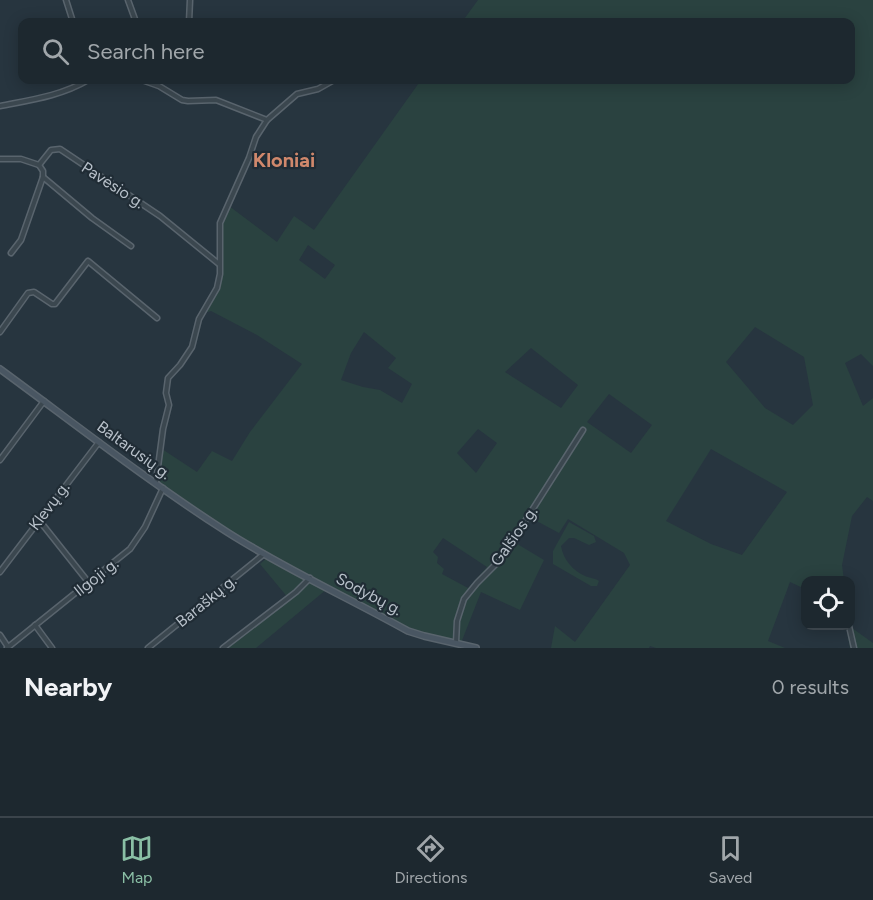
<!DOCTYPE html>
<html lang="en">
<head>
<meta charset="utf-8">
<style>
	body { margin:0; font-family:Figtree,sans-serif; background:#2a343b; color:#f1f3f6 }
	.controls { position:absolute; right:18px; bottom:18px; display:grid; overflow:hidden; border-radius:12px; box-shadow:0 3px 15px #0003 }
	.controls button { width:54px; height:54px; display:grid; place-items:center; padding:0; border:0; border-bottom:2px solid #3b444b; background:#1d282f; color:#f1f3f6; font:30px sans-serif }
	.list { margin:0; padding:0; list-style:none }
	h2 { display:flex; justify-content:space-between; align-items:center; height:78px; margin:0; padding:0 24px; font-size:26px }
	h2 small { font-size:20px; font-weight:400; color:#a0a6aa }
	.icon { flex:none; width:33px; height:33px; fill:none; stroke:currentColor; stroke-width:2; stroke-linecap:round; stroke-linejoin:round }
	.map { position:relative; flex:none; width:873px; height:648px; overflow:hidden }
	.search { position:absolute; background:#1d282f; box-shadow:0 3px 15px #0003; left:18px; right:18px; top:18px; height:66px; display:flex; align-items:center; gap:15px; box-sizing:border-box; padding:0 21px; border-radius:12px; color:#a0a6aa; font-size:22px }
	.sheet { height:168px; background:#1d282f }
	nav { display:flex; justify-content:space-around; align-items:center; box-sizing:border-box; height:84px; border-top:2px solid #3b444b; background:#1d282f; font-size:16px; color:#a0a6aa }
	nav a { display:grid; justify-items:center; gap:3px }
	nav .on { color:#8abfa5 }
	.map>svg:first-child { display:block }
	.green { fill:#2a4240; fill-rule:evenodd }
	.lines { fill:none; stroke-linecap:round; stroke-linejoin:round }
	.street-casing { stroke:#59646d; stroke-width:7 }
	.secondary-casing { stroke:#59646d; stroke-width:8 }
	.street { stroke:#3b474f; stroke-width:4 }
	.secondary { stroke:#495662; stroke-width:5 }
	.labels { text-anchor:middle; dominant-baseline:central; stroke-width:4.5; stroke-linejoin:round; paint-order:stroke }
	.street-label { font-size:16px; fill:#b8c1ca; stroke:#202c35 }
	.quarter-label { font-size:20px; font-weight:bold; fill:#d0886c; stroke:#202c35 }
</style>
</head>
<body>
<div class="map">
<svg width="873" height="648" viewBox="0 0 873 648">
	<rect width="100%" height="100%" fill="#27353f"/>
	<!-- green -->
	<g class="green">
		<path d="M478 0H873V366L861 354 845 363 863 406 873 398V501L867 497 852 516 842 565 844 580H806L805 589 790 582 768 641 785 648H656L650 646 649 648H551L555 626 575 642 630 565 624 553 568 519 559 533 531 518 514 542 544 560 520 610 481 592 461 643 421 633 405 626 261 549 218 523 158 481 162 449 197 472 212 451 232 461 250 432 302 364 257 335 211 311 204 313 219 287 221 226 229 206 277 242 294 216 314 230 421 80H850V22H462ZM308 245 335 265 325 279 299 260ZM755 327 804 357 813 405 793 425 765 408 726 362ZM364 332 396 358 388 368 412 384 402 403 380 390 363 387 341 380 351 353ZM531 348 578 385 561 408 505 372ZM609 394 652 425 631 453 587 422ZM478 429 497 443 476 473 457 453ZM711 449 787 492 742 555 711 544 666 521ZM443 538 487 567 468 588 442 574 444 569 437 563 438 557 433 552Z"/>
		<path d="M569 522 594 536 596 542 589 545 574 538H569L561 546C563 559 573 571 585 576 590 578 595 578 599 581L597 586H591L553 564V551Z"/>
		<polygon points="267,558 327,589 256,648 227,648 289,599 260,564"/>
		<polygon points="851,618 852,628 873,643 873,648 850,648 846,626 850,626"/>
	</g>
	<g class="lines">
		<!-- street casing -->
		<g class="street-casing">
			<g id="street">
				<polyline points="66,0 73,22"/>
				<polyline points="128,0 136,22"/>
				<polyline points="189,22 190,0"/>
				<polyline points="142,80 159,86 182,100 188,101 216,100 267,120"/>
				<path d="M0 106C30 100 61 96 88 80"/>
				<polyline points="0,159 21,159 39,165 51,150 60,149 160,216 219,264"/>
				<polyline points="43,177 92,218 131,246"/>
				<polyline points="11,253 21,240 43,177 43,171 39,165"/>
				<polyline points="0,332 28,293 34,292 52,304 55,304 88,261 157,318"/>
				<polyline points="0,460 44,401"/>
				<polyline points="156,482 163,429 169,405 166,393 168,378 180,365 192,347 199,319 217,288 220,274 220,223 249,158 256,137 267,120 297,94 318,89 334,80"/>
				<polyline points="39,520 89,583"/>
				<polyline points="0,572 99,442"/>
				<polyline points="35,625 52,648"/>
				<polyline points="849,626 854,648"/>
				<polyline points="0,635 8,647"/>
				<polyline points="456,643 457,621 464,599 477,583 501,559 583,430"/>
				<polyline points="7,648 130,549 145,527 163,488"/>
				<polyline points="148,648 264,554"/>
				<polyline points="223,648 296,592 310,578"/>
			</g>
		</g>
		<!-- secondary casing -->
		<g class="secondary-casing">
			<path id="secondary" d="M0 369C75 424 149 482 227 532 285 569 349 598 408 631L424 636 476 648"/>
		</g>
		<!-- street -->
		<use href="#street" class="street"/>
		<!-- secondary -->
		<use href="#secondary" class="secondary"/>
	</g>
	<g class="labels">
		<!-- street labels -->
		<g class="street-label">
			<text transform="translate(113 185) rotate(33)">Pavėsio g.</text>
			<text transform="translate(134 450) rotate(36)">Baltarusių g.</text>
			<text transform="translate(49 506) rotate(-53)">Klevų g.</text>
			<text transform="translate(514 536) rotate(-55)">Galšios g.</text>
			<text transform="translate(96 577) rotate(-38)">Ilgoji g.</text>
			<text transform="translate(369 594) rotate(28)">Sodybų g.</text>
			<text transform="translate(206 601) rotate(-39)">Baraškų g.</text>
		</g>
		<!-- quarter labels -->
		<g class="quarter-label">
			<text x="284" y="160">Kloniai</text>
		</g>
	</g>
</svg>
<div class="controls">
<button><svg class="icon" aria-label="locate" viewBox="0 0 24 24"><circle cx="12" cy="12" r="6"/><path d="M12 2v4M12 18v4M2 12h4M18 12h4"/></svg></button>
</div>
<div class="search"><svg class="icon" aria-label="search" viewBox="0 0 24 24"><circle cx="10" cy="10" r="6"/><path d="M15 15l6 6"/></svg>Search here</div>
</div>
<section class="sheet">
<h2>Nearby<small>0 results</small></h2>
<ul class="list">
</ul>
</section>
<nav>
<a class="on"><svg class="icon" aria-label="map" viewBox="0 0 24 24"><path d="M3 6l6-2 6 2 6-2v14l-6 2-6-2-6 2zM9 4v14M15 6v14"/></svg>Map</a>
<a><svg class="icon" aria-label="directions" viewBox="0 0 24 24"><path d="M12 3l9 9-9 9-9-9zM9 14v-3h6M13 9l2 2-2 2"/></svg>Directions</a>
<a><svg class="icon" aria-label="saved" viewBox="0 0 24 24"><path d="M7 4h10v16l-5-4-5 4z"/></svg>Saved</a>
</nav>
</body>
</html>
